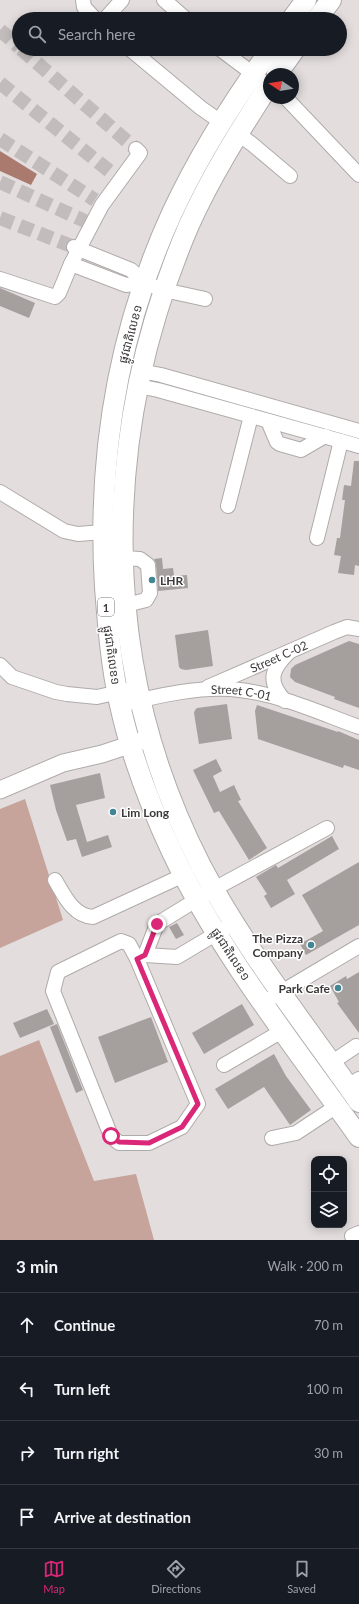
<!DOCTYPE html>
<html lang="en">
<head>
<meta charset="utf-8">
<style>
	body { margin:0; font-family:Lato,"Noto Sans Khmer",sans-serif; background:#242831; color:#f1f3f6 }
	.controls { position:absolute; right:12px; bottom:12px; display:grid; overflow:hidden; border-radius:8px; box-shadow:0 2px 10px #0003 }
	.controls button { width:36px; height:36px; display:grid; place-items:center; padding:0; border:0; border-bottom:1px solid #363941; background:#171b24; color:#f1f3f6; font:20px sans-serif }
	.compass { position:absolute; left:263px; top:68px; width:36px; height:36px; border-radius:50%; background:#171b24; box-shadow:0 2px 10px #0003; rotate:282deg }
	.stop { position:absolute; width:12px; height:12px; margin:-9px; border:3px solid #db2777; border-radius:50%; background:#fff }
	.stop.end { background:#db2777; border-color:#fff; box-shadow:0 1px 4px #0008 }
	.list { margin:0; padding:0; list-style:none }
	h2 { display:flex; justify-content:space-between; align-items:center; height:52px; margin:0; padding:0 16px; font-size:17px }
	h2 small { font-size:13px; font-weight:400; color:#9ea1a6 }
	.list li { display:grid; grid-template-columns:26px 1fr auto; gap:12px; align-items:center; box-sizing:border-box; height:64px; padding:0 16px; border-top:1px solid #363941 }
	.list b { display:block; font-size:15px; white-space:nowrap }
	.list em { font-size:13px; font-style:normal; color:#9ea1a6 }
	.icon { flex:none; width:22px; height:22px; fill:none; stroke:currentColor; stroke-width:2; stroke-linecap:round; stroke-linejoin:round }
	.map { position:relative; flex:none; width:359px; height:1240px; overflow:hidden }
	.search { position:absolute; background:#171b24; box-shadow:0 2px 10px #0003; left:12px; right:12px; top:12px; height:44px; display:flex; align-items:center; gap:10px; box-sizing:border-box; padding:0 14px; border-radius:22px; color:#9ea1a6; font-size:15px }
	.sheet { height:308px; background:#171b24 }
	nav { display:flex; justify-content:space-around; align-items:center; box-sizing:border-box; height:56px; border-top:1px solid #363941; background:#171b24; font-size:11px; color:#9ea1a6 }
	nav a { display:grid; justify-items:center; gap:2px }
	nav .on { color:#db2777 }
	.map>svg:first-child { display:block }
	.green { fill:#c6a39b }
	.water { fill:#aa7a6f }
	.building { fill:#a59f9e }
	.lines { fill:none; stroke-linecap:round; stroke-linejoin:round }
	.minor-tunnel { stroke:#c2bdbc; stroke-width:14; stroke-dasharray:14 7; stroke-linecap:butt }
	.minor-casing { stroke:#b0abaa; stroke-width:16 }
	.major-casing { stroke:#b0abaa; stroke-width:19 }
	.highway-casing { stroke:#b0abaa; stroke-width:22 }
	.minor { stroke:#fff; stroke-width:14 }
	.major { stroke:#fff; stroke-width:17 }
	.highway { stroke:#fff; stroke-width:20 }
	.route { stroke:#db2777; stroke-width:5 }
	.poi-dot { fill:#428594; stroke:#fff; stroke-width:1.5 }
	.labels { text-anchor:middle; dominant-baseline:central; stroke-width:3; stroke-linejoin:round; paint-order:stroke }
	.shield { fill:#fff; stroke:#767474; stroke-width:1 }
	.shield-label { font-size:11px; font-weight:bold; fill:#3c3939 }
	.street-label { font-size:12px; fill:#3c3939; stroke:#fff }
	.poi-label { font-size:12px; font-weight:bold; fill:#3c3939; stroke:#fff; text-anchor:start }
</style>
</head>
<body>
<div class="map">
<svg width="359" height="1240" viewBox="0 0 359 1240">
	<rect width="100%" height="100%" fill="#e3dedd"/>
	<!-- green -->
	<g class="green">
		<polygon points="25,799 63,920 0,948 0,809"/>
		<polygon points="39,1040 94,1181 136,1174 154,1240 0,1240 0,1056"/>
	</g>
	<!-- water -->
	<polygon class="water" points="0,151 37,174 31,185 0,171"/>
	<!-- building -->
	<g class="building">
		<polygon points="0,288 35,303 29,318 0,306"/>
		<polygon points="354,461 359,461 359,566 355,565 354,575 338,573 341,556 334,555 337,538 340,538 345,500 342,500 344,485 351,486"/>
		<polygon points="162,558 163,569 173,568 174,576 187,575 188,588 158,591 156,564 154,559"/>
		<polygon points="208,630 213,666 186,670 181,669 179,667 175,635"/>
		<polygon points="349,641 359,644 359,708 334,699 335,697 295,682 290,677 291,669 295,665"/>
		<polygon points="227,704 232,739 199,744 194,713 195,710 197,708"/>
		<polygon points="257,705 338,732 338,731 359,740 359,770 344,765 343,768 258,739 255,711"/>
		<polygon points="216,759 222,771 213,776 220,792 234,785 241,800 238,801 267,848 249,860 219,811 214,813 193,770"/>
		<polygon points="100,773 105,798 76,805 87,842 108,835 112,847 82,857 76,839 67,841 56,810 50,785"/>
		<polygon points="332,836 339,849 287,880 295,894 271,908 264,896 267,894 256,877 276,865 278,868"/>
		<polygon points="359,862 359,925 306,955 300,944 323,931 302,895"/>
		<polygon points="177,923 184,935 176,939 169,927"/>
		<polygon points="359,972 359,1033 337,1003 339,1002 330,986 346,976 347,979"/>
		<polygon points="242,1004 254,1025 204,1054 192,1033"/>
		<polygon points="47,1009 54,1024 20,1038 13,1023"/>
		<polygon points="151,1017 168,1062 115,1083 98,1037"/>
		<polygon points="57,1024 83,1090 76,1093 50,1027"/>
		<polygon points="274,1054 286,1076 311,1110 290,1125 264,1087 228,1109 215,1089"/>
	</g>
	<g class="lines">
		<!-- minor-tunnel -->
		<g class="minor-tunnel">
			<polyline points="0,30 19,47"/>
			<polyline points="21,49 136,149"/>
			<polyline points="0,83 113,174"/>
			<polyline points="0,139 95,200"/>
			<polyline points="0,182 85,221"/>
			<polyline points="0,218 74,247"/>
		</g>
		<!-- minor casing -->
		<g class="minor-casing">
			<g id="minor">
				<polyline points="83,0 84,7 95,19"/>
				<polyline points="164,0 186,19"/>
				<polyline points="105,19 122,0"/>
				<polyline points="130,49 201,108 221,122"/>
				<polyline points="220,49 260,79"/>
				<polyline points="286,98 359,175"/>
				<polyline points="238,134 252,144 290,176"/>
				<polyline points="74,247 131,270 145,283 164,290 205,299"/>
				<polyline points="71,264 126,285 145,283"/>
				<polyline points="0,279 55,297 59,293 71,264 92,224 102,205 140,153 136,149"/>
				<polyline points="141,371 161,375 359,431"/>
				<polyline points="138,386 158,390 359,446"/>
				<polyline points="268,421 277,442 280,444 301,450 325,436"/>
				<polyline points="0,492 64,531 78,534 103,532"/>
				<polyline points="228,506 251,416"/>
				<polyline points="317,538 341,441"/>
				<polyline points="123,558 140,559 148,565 150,593 146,600 126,605"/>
				<polyline points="0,665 12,677 56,692 67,694 97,697 137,688"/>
				<path id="s1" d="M208 687 334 632 347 627 359 629"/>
				<path d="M285 701C267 681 271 670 289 652"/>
				<path id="s2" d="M120 705C157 696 202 685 240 690 281 695 320 713 359 727"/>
				<path d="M55 880C64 895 73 916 93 917L184 875"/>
				<polygon points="121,941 129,944 137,959 198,1104 182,1127 149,1143 119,1143 111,1136 53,991 58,972"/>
				<polyline points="145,955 157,924 214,889 327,828"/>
				<polyline points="137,959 145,955 177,957 224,929"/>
				<polyline points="263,1003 359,946"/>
				<polyline points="331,1063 356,1046"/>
				<polyline points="224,1065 282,1031"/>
				<polyline points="348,1086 359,1079"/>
				<polyline points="272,1138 296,1133 337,1106"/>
				<polyline points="352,1236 359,1233"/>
			</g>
		</g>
		<!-- major casing -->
		<g class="major-casing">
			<polyline id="major" points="0,790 63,763 102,754 150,738"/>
		</g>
		<!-- highway casing -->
		<g class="highway-casing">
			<g id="highway">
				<polyline points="292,19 306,0"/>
				<polyline points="317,19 331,0"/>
				<path d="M271 49C233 101 199 155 172 213 118 331 97 457 105 587 108 626 111 666 120 705 131 755 150 805 172 852 221 955 294 1045 359 1137"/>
				<polyline points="277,74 295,49"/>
				<path d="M269 85C240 130 211 176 189 225 100 432 97 664 201 866 245 950 305 1024 359 1102"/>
			</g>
		</g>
		<!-- minor -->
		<use href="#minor" class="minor"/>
		<!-- major -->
		<use href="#major" class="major"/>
		<!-- highway -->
		<use href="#highway" class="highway"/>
	</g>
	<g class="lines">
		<!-- route -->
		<polyline class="route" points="111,1136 119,1142 149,1143 182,1127 198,1104 137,959 145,955 157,924"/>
	</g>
	<!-- markers -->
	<g class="poi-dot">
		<circle cx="152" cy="580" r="4"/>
		<circle cx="113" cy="812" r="4"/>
		<circle cx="311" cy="945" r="4"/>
		<circle cx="338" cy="988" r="4"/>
	</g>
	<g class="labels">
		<!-- shield labels -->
		<rect class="shield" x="98" y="598" width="16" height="18" rx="3"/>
		<g class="shield-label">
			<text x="106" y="607">1</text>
		</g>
		<!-- street labels -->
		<g class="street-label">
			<text transform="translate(130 334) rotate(-75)">ផ្លូវជាតិលេខ១</text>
			<text transform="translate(112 655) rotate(82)">ផ្លូវជាតិលេខ១</text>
			<text stroke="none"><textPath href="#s1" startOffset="77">Street C-02</textPath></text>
			<text stroke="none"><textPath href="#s2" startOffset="123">Street C-01</textPath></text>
			<text transform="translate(231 954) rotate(57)">ផ្លូវជាតិលេខ១</text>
		</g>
		<!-- poi labels -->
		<g class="poi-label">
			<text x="160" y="580">LHR</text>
			<text x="121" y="812">Lim Long</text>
			<text x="303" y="938" text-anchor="end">The Pizza<tspan x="303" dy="14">Company</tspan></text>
			<text x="330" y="988" text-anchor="end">Park Cafe</text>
		</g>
	</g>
</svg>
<div class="controls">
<button><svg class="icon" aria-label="locate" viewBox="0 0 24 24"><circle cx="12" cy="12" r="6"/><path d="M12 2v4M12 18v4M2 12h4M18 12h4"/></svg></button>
<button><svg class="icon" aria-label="layers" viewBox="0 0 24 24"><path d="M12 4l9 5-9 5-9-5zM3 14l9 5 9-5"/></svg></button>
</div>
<svg class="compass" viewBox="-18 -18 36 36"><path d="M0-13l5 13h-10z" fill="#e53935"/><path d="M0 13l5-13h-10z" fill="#9ea1a6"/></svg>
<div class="stop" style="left:111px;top:1136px"></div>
<div class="stop end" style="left:157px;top:924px"></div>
<div class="search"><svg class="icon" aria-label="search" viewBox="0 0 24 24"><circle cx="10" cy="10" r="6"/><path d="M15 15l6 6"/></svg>Search here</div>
</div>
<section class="sheet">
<h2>3 min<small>Walk · 200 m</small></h2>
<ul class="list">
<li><svg class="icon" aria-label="ahead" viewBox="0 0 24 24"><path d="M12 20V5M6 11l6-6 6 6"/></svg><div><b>Continue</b></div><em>70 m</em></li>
<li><svg class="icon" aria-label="left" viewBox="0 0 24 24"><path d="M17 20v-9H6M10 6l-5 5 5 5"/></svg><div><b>Turn left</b></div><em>100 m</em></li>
<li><svg class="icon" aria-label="right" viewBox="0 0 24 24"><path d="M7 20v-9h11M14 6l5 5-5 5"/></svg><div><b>Turn right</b></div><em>30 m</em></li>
<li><svg class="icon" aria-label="arrive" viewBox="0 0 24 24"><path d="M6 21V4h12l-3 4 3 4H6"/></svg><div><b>Arrive at destination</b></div></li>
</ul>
</section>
<nav>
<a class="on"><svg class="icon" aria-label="map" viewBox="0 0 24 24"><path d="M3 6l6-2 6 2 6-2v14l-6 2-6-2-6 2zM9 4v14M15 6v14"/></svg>Map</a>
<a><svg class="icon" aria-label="directions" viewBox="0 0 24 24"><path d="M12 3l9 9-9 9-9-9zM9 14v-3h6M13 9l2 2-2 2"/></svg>Directions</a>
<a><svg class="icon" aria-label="saved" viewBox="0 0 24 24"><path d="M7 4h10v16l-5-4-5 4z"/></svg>Saved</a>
</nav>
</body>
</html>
